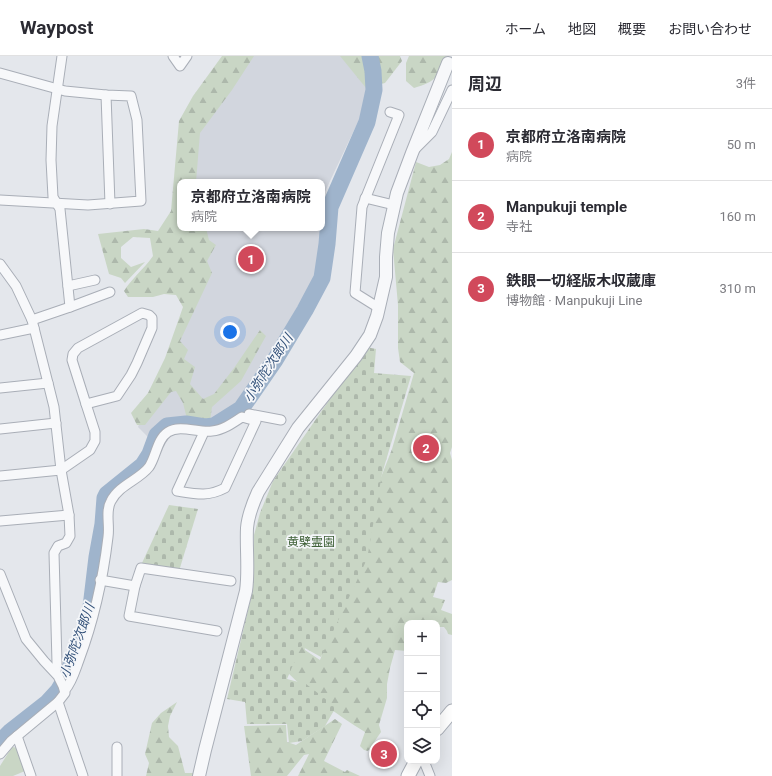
<!DOCTYPE html>
<html lang="ja">
<head>
<meta charset="utf-8">
<style>
	body { margin:0; font-family:Roboto,"Noto Sans JP",sans-serif; background:#f2f2f3; color:#2b2b33 }
	.controls { position:absolute; right:12px; bottom:12px; display:grid; overflow:hidden; border-radius:8px; box-shadow:0 4px 16px #0002 }
	.controls button { width:36px; height:36px; display:grid; place-items:center; padding:0; border:0; border-bottom:1px solid #e1e1e2; background:#fff; color:#2b2b33; font:20px sans-serif }
	.you { position:absolute; left:230px; top:276px; width:14px; height:14px; margin:-10px; border:3px solid #fff; border-radius:50%; background:#1a73e8; box-shadow:0 0 0 6px #1a73e833 }
	.badge { display:grid; place-items:center; width:26px; height:26px; border-radius:50%; background:#d1495b; color:#fff; font-size:13px; font-weight:700 }
	.pin { position:absolute; translate:-50% -50%; border:2px solid #fff; box-shadow:0 1px 4px #0006 }
	.popup { position:absolute; left:177px; top:123px; width:148px; height:52px; box-sizing:border-box; display:grid; place-content:center; border-radius:8px; background:#fff; filter:drop-shadow(0 1px 3px #0005); font-size:13px; white-space:nowrap; color:#7c7c81 }
	.popup b { font-size:15px; color:#2b2b33 }
	.popup::after { content:''; position:absolute; left:50%; top:100%; margin-left:-8px; border:8px solid transparent; border-top-color:#fff }
	.list { margin:0; padding:0; list-style:none }
	h2 { display:flex; justify-content:space-between; align-items:center; height:52px; margin:0; padding:0 16px; font-size:17px }
	h2 small { font-size:13px; font-weight:400; color:#7c7c81 }
	.list li { display:grid; grid-template-columns:26px 1fr auto; gap:12px; align-items:center; box-sizing:border-box; height:72px; padding:0 16px; border-top:1px solid #e1e1e2 }
	.list b { display:block; font-size:15px; white-space:nowrap }
	.list p { margin:0; font-size:13px; white-space:nowrap; color:#7c7c81 }
	.list em { font-size:13px; font-style:normal; color:#7c7c81 }
	.icon { flex:none; width:22px; height:22px; fill:none; stroke:currentColor; stroke-width:2; stroke-linecap:round; stroke-linejoin:round }
	.map { position:relative; flex:none; width:452px; height:720px; overflow:hidden }
	header { display:flex; align-items:center; gap:24px; box-sizing:border-box; height:56px; padding:0 20px; background:#fff; border-bottom:1px solid #e1e1e2 }
	header strong { font-size:19px }
	nav { display:flex; gap:22px; margin-inline-start:auto; font-size:14px }
	main { display:flex }
	aside { flex:1; background:#fff }
	.map>svg:first-child { display:block }
	.built { fill:#d2d6de }
	.green { fill:#c9d6c5 }
	.forest { fill:url(#forest-firs) }
	.cemetery { fill:url(#cemetery-stones) }
	.lines { fill:none; stroke-linecap:round; stroke-linejoin:round }
	.river { stroke:#9fb4cc; stroke-width:17 }
	.minor-casing { stroke:#a9aeb7; stroke-width:11 }
	.tertiary-casing { stroke:#a9aeb7; stroke-width:14 }
	.secondary-casing { stroke:#a9aeb7; stroke-width:15 }
	.minor { stroke:#f7f8fa; stroke-width:9 }
	.tertiary { stroke:#f7f8fa; stroke-width:12 }
	.secondary { stroke:#fff; stroke-width:13 }
	.labels { text-anchor:middle; dominant-baseline:central; stroke-width:3.5; stroke-linejoin:round; paint-order:stroke }
	.park-label { font-size:12px; fill:#3f6138; stroke:#f4f6f9 }
	.water-label { font-size:13px; font-style:italic; fill:#34527a; stroke:#f4f6f9 }
</style>
</head>
<body>
<header>
<strong>Waypost</strong>
<nav><a>ホーム</a><a>地図</a><a>概要</a><a>お問い合わせ</a></nav>
</header>
<main>
<div class="map">
<svg width="452" height="720" viewBox="0 0 452 720">
	<defs>
		<pattern id="forest-firs" width="22" height="20" patternUnits="userSpaceOnUse"><rect width="22" height="20" fill="#c9d6c5"/><path d="M5 1l3.5 6h-7zM16 11l3.5 6h-7z" fill="#adb8ab"/></pattern>
		<pattern id="cemetery-stones" width="16" height="16" patternUnits="userSpaceOnUse"><rect width="16" height="16" fill="#c9d6c5"/><path d="M2 7V4a2 2 0 0 1 4 0v3zM10 15v-3a2 2 0 0 1 4 0v3z" fill="#adb8ab"/></pattern>
	</defs>
	<rect width="100%" height="100%" fill="#e4e7ec"/>
	<!-- built -->
	<g class="built">
		<polygon points="225,0 343,0 367,33 365,51 322,142 322,126 183,126"/>
		<polygon points="185,172 320,172 320,185 314,222 254,326 237,351 224,361 211,366 202,366 171,361 164,365 154,375 151,384 138,371 187,252"/>
	</g>
	<!-- green -->
	<polygon class="green" points="12,691 19,692 25,715 13,720 0,720 0,710"/>
	<!-- forest -->
	<g class="forest">
		<path d="M222 0H254L232 34 200 77 196 126H180V172H206L209 184 216 189 207 205 212 217 180 285 188 294 184 303 195 311 190 328 203 343 214 338 234 312 260 274 266 280 241 325 212 351 210 365H196L187 363 183 347 176 335 171 336 145 369H137L131 357 148 337 165 302 183 251 176 239 164 238 153 241H128L124 235C132 222 144 213 153 200L150 182 133 181 121 191V202L131 211 145 206 125 227 121 222 109 218 98 178 144 173 158 175 171 155 179 65 193 40Z"/>
		<polygon points="340,0 400,0 402,5 385,27 366,32"/>
		<path d="M409 0H447C440 20 435 26 414 32L406 25V7Z"/>
		<path d="M452 96V391L450 397 452 404V524L446 527 438 526 433 541 445 544 441 554 452 558V579L448 578 447 575 444 571H437V567H407V577L404 589 407 590V595L395 594 390 612 387 628V642L379 669 381 676 368 695 364 694 360 690 365 676C337 659 311 640 287 616L303 581 305 594 320 604 343 544 378 429 392 393 414 317 400 306 398 292V249L393 193 416 106 429 111 440 109 449 103Z"/>
		<polygon points="177,646 170,660 168,670 169,681 178,690 185,717 195,717 194,720 146,720 149,707 145,698 152,667 161,657"/>
		<polygon points="335,663 342,668 324,705 345,716 347,714 360,720 298,720 309,698 304,699 287,720 251,720 244,670 286,669 287,686 296,689"/>
	</g>
	<!-- cemetery -->
	<g class="cemetery">
		<polygon points="366,291 376,293 374,317 411,320 382,418 367,503 321,601 301,590 287,623 306,628 336,651 325,670 302,685 289,687 287,668 247,668 245,646 227,643 253,533 254,479 260,457 273,425"/>
		<polygon points="169,449 198,453 179,515 142,507"/>
	</g>
	<g class="lines">
		<!-- river -->
		<polyline class="river" points="0,686 10,676 47,647 58,635 67,620 86,570 91,551 97,501 103,468 105,442 107,438 143,409 150,398 157,379 167,370 186,368 205,371 214,370 241,353 275,304 305,254 322,222 327,188 330,151 367,66 374,34 373,15 370,0"/>
		<!-- minor casing -->
		<g class="minor-casing">
			<g id="minor">
				<polyline points="62,0 52,70 51,104 53,141 60,153 70,251"/>
				<polyline points="173,0 180,10 187,0"/>
				<polyline points="0,17 65,35 106,39 131,40 137,64 141,145 88,149 0,144"/>
				<polyline points="106,39 110,148"/>
				<polyline points="415,93 432,76 452,34"/>
				<polyline points="365,142 394,149"/>
				<polyline points="0,208 16,230 32,264 48,327 54,351 61,414 69,459 70,480 66,487 58,490 54,497 57,607 56,617"/>
				<polyline points="68,230 95,224"/>
				<polyline points="379,252 355,237 362,151 399,59 390,56"/>
				<polygon points="142,257 149,259 152,262 152,272 137,307 131,319 117,340 86,348 72,304 73,298 78,292"/>
				<polyline points="32,264 70,251 110,236"/>
				<polyline points="0,279 34,272"/>
				<polyline points="0,332 48,327"/>
				<polyline points="249,358 281,364"/>
				<polyline points="0,373 56,367"/>
				<polyline points="0,420 61,414 90,394 95,385 95,376 86,348"/>
				<polyline points="0,465 69,459"/>
				<polyline points="0,518 26,583 44,605 58,620 63,630 65,637 58,646 11,685 0,698"/>
				<polyline points="100,524 135,530"/>
				<polyline points="217,575 129,560 135,530 141,512 231,525"/>
				<path d="M65 634C72 626 75 615 79 604 94 564 103 523 108 481 110 469 105 455 111 445 119 429 139 424 149 411 156 401 157 383 168 376 180 368 198 377 212 375 223 374 233 367 242 361L256 365 225 432C208 441 196 438 177 435L204 376"/>
				<polyline points="58,646 83,720"/>
				<polyline points="17,680 31,720"/>
				<polyline points="117,691 117,720"/>
				<polyline points="424,705 430,720"/>
			</g>
		</g>
		<!-- tertiary casing -->
		<g class="tertiary-casing">
			<path id="tertiary" d="M199 720 205 694 246 535C249 514 246 493 247 472 248 460 253 447 258 436L298 372 356 300 370 279 377 260 386 221V201L388 177 397 137 412 97 448 7"/>
		</g>
		<!-- secondary casing -->
		<g class="secondary-casing">
			<g id="secondary">
				<polyline points="437,673 452,655"/>
				<polyline points="408,720 416,705"/>
			</g>
		</g>
		<!-- minor -->
		<use href="#minor" class="minor"/>
		<!-- tertiary -->
		<use href="#tertiary" class="tertiary"/>
		<!-- secondary -->
		<use href="#secondary" class="secondary"/>
	</g>
	<g class="labels">
		<!-- park labels -->
		<g class="park-label">
			<text x="311" y="486">黄檗霊園</text>
		</g>
		<!-- water labels -->
		<g class="water-label">
			<text transform="translate(268 312) rotate(-57)">小弥陀次郎川</text>
			<text transform="translate(77 585) rotate(-70)">小弥陀次郎川</text>
		</g>
	</g>
</svg>
<div class="controls">
<button>+</button>
<button>−</button>
<button><svg class="icon" aria-label="locate" viewBox="0 0 24 24"><circle cx="12" cy="12" r="6"/><path d="M12 2v4M12 18v4M2 12h4M18 12h4"/></svg></button>
<button><svg class="icon" aria-label="layers" viewBox="0 0 24 24"><path d="M12 4l9 5-9 5-9-5zM3 14l9 5 9-5"/></svg></button>
</div>
<div class="you"></div>
<div class="pin badge" style="left:251px;top:203px">1</div>
<div class="popup"><b>京都府立洛南病院</b>病院</div>
<div class="pin badge" style="left:426px;top:392px">2</div>
<div class="pin badge" style="left:384px;top:698px">3</div>
</div>
<aside>
<h2>周辺<small>3件</small></h2>
<ul class="list">
<li><span class="badge">1</span><div><b>京都府立洛南病院</b><p>病院</p></div><em>50 m</em></li>
<li><span class="badge">2</span><div><b>Manpukuji temple</b><p>寺社</p></div><em>160 m</em></li>
<li><span class="badge">3</span><div><b>鉄眼一切経版木収蔵庫</b><p>博物館 · Manpukuji Line</p></div><em>310 m</em></li>
</ul>
</aside>
</main>
</body>
</html>
